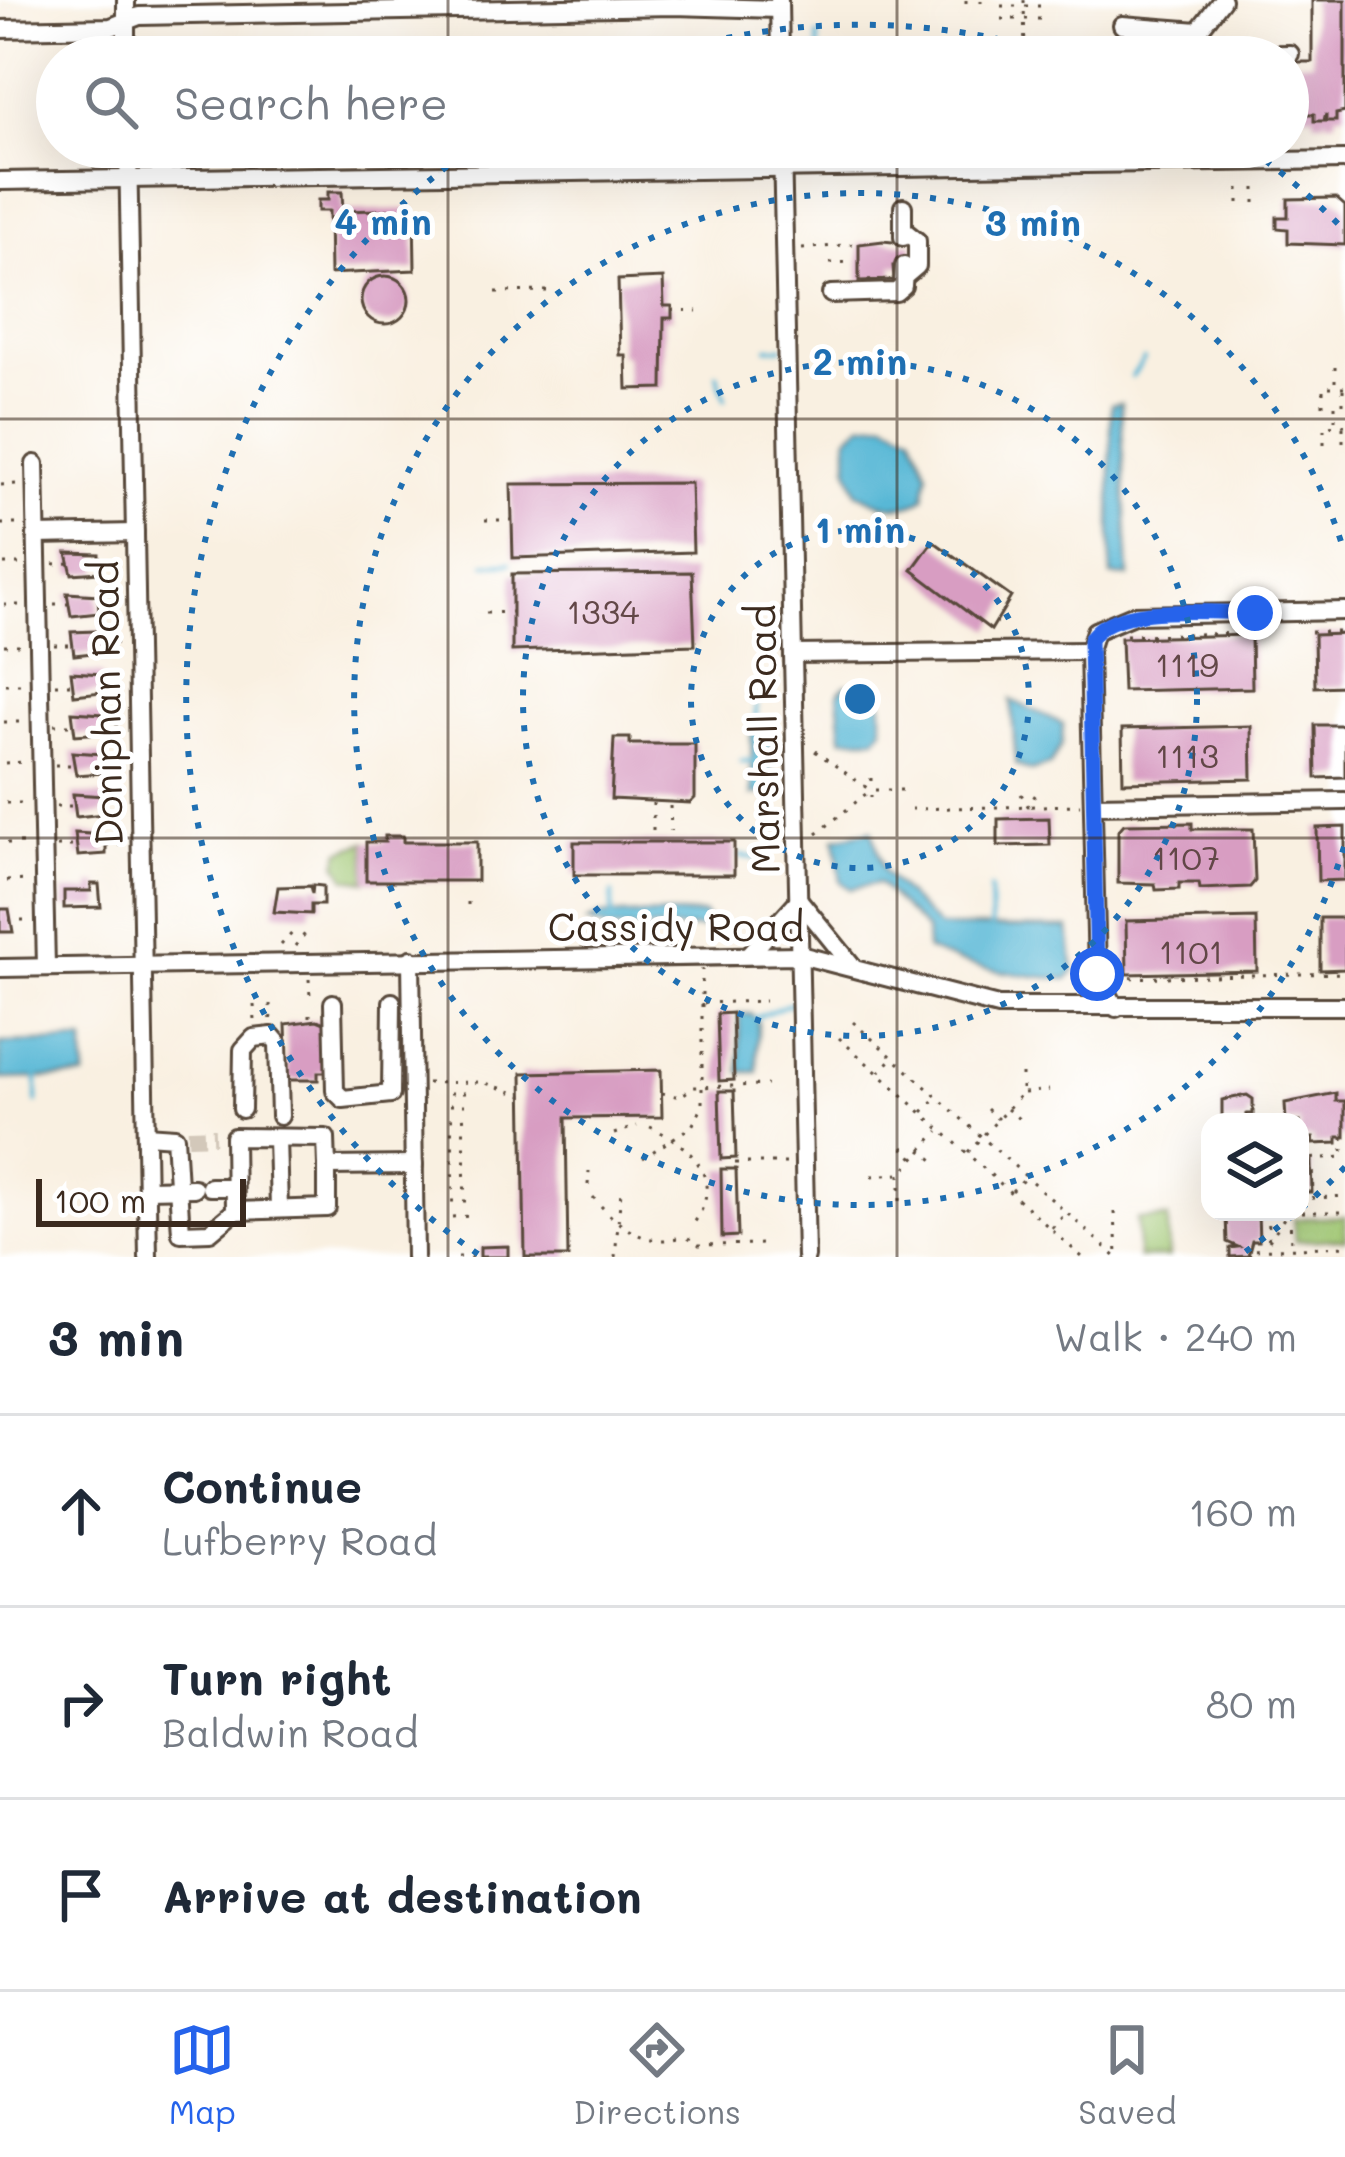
<!DOCTYPE html>
<html lang="en">
<head>
<meta charset="utf-8">
<style>
	body { margin:0; font-family:Mali,sans-serif; background:#f2f2f3; color:#1f2937 }
	.controls { position:absolute; right:36px; bottom:36px; display:grid; overflow:hidden; border-radius:24px; box-shadow:0 12px 48px #0002 }
	.controls button { width:108px; height:108px; display:grid; place-items:center; padding:0; border:0; border-bottom:3px solid #e0e1e3; background:#fff; color:#1f2937; font:60px sans-serif }
	.scale { position:absolute; left:36px; bottom:30px; width:210px; box-sizing:border-box; padding-left:12px; border:6px solid #3b2a1e; border-top:0; font-size:33px; line-height:42px; white-space:nowrap; color:#3b2a1e; -webkit-text-stroke:9px #fff; paint-order:stroke }
	.stop { position:absolute; width:36px; height:36px; margin:-27px; border:9px solid #2563eb; border-radius:50%; background:#fff }
	.stop.end { background:#2563eb; border-color:#fff; box-shadow:0 3px 12px #0008 }
	.list { margin:0; padding:0; list-style:none }
	h2 { display:flex; justify-content:space-between; align-items:center; height:156px; margin:0; padding:0 48px; font-size:51px }
	h2 small { font-size:39px; font-weight:400; color:#747a83 }
	.list li { display:grid; grid-template-columns:78px 1fr auto; gap:36px; align-items:center; box-sizing:border-box; height:192px; padding:0 48px; border-top:3px solid #e0e1e3 }
	.list b { display:block; font-size:45px; white-space:nowrap }
	.list p { margin:0; font-size:39px; white-space:nowrap; color:#747a83 }
	.list em { font-size:39px; font-style:normal; color:#747a83 }
	.icon { flex:none; width:66px; height:66px; fill:none; stroke:currentColor; stroke-width:2; stroke-linecap:round; stroke-linejoin:round }
	.map { position:relative; flex:none; width:1345px; height:1257px; overflow:hidden }
	.search { position:absolute; background:#fff; box-shadow:0 12px 48px #0002; left:36px; right:36px; top:36px; height:132px; display:flex; align-items:center; gap:30px; box-sizing:border-box; padding:0 42px; border-radius:66px; color:#747a83; font-size:45px }
	.sheet { height:732px; background:#fff }
	nav { display:flex; justify-content:space-around; align-items:center; box-sizing:border-box; height:168px; border-top:3px solid #e0e1e3; background:#fff; font-size:33px; color:#747a83 }
	nav a { display:grid; justify-items:center; gap:6px }
	nav .on { color:#2563eb }
	.map>svg:first-child { display:block }
	.green { fill:#9fc671; stroke:#6d7848; stroke-width:3 }
	.water { fill:#58b8d6; stroke:#4a717a; stroke-width:3 }
	.lines { fill:none; stroke-linecap:round; stroke-linejoin:round }
	.stream { stroke:#58b8d6; stroke-width:4.5 }
	.building { fill:#d89dc2 }
	.minor-tunnel { stroke:#d3c8ba; stroke-width:16; stroke-dasharray:16 8; stroke-linecap:butt }
	.minor-casing { stroke:#58483b; stroke-width:22 }
	.path { stroke:#58483b; stroke-width:3; stroke-dasharray:3 9; stroke-linecap:butt }
	.minor { stroke:#fff; stroke-width:16 }
	.route { stroke:#2563eb; stroke-width:15 }
	.grid { fill:none; stroke:#3b2a1e; stroke-width:3; stroke-opacity:0.55 }
	.ring { fill:none; stroke:#1f6fb2; stroke-width:6; stroke-dasharray:6 12 }
	.labels { text-anchor:middle; dominant-baseline:central; stroke-width:10; stroke-linejoin:round; paint-order:stroke }
	.number-label { font-size:33px; fill:#624747 }
	.street-label { font-size:39px; fill:#3b2a1e; stroke:#fff }
	.centre { fill:#1f6fb2; stroke:#fff; stroke-width:6 }
	.ring-label { font-size:36px; text-anchor:middle; font-weight:bold; fill:#1f6fb2; stroke:#fff; stroke-width:10; stroke-linejoin:round; paint-order:stroke }
</style>
</head>
<body>
<div class="map">
<svg width="1345" height="1257" viewBox="0 0 1345 1257">
	<rect width="100%" height="100%" fill="#fff"/>
	<filter id="ink" filterUnits="userSpaceOnUse"><feTurbulence type="fractalNoise" baseFrequency=".00833" numOctaves="2"/><feDisplacementMap in="SourceGraphic" scale="24" xChannelSelector="R" yChannelSelector="G"/><feConvolveMatrix kernelMatrix="1 2 1 2 8 2 1 2 1" color-interpolation-filters="sRGB"/></filter>
	<filter id="wash" filterUnits="userSpaceOnUse"><feTurbulence type="fractalNoise" baseFrequency=".004" numOctaves="4" result="noise"/><feDisplacementMap in="SourceGraphic" scale="48" xChannelSelector="R" yChannelSelector="G"/><feGaussianBlur stdDeviation="2.7" result="paint"/><feColorMatrix in="noise" values="0 0 0 0 0 0 0 0 0 0 0 0 0 0 0 0 0 1.4 0 .05"/><feComposite in="paint" operator="in"/></filter>
	<g filter="url(#wash)">
		<rect width="100%" height="100%" fill="#f9f0e1"/>
		<!-- green -->
		<g class="green">
			<polygon points="366,842 366,881 346,878 337,863 341,851"/>
			<polygon points="1345,1216 1345,1239 1295,1241 1294,1219"/>
			<polygon points="1168,1218 1169,1257 1138,1257 1137,1219"/>
		</g>
		<!-- water -->
		<g class="water">
			<polygon points="1121,403 1129,577 1111,576 1111,404"/>
			<path d="M886 421 912 433 928 473 924 497C903 514 878 505 857 492L848 468V437L862 424Z"/>
			<polygon points="845,685 872,683 881,690 883,728 876,738 842,738 838,694"/>
			<polygon points="1011,700 1063,724 1062,744 1050,765 1031,771 1016,765"/>
			<polygon points="751,723 770,733 771,791 752,795"/>
			<path d="M872 830 884 872 939 927 1069 928 1074 972 1067 979C1020 976 970 969 927 950L926 930 878 883 850 889 841 882 835 838Z"/>
			<polygon points="704,914 711,924 703,928 610,929 587,922 601,915"/>
			<polygon points="751,1014 758,1022 757,1072 740,1072 739,1014"/>
			<polygon points="84,1041 85,1077 0,1079 0,1043"/>
		</g>
		<g class="lines">
			<!-- stream -->
			<g class="stream">
				<polyline points="818,36 819,57"/>
				<polyline points="768,348 782,348"/>
				<polyline points="717,374 725,399"/>
				<polyline points="1132,376 1144,359"/>
				<polyline points="486,564 510,563"/>
				<polyline points="756,706 756,723"/>
				<polyline points="741,761 752,761"/>
				<polyline points="741,856 756,858"/>
				<polyline points="990,889 991,927"/>
				<polyline points="612,894 612,915"/>
				<polyline points="755,1018 796,1001"/>
				<polyline points="37,1078 37,1102"/>
			</g>
		</g>
		<g id="blocks">
			<!-- building -->
			<g class="building">
				<polygon points="1312,0 1345,0 1345,112 1336,114 1336,121 1326,121 1326,114 1324,121 1314,121 1314,114 1297,114 1297,123 1288,123 1288,62 1312,62"/>
				<polygon points="328,192 342,192 343,211 414,209 415,270 330,274 329,211 318,211 318,200 328,200"/>
				<polygon points="1336,198 1345,206 1345,245 1288,243 1288,229 1277,228 1277,217 1288,217 1288,199"/>
				<polygon points="883,241 912,244 913,266 893,266 894,280 859,281 859,244"/>
				<circle cx="385" cy="300" r="24"/>
				<polygon points="663,278 664,306 672,306 672,318 664,318 663,388 627,389 626,355 620,355 618,280"/>
				<polygon points="691,483 693,552 513,558 511,484"/>
				<polygon points="933,541 1011,597 991,630 912,570"/>
				<polygon points="67,553 99,554 99,572 72,574"/>
				<polygon points="692,572 695,645 512,651 512,574"/>
				<polygon points="67,593 98,595 99,613 71,616"/>
				<polygon points="96,631 102,634 102,652 74,655 71,632"/>
				<polygon points="1345,634 1345,686 1315,687 1314,635"/>
				<polygon points="1251,635 1252,688 1123,691 1121,638"/>
				<polygon points="71,672 102,674 102,692 74,695"/>
				<polygon points="72,712 103,714 103,733 75,735"/>
				<polygon points="1315,725 1345,725 1345,777 1316,778"/>
				<polygon points="1251,726 1252,779 1123,782 1122,729"/>
				<polygon points="614,738 630,738 630,744 695,744 695,798 690,803 611,799"/>
				<polygon points="72,752 103,754 103,773 76,775"/>
				<polygon points="73,794 104,796 104,814 76,817"/>
				<polygon points="1049,818 1050,845 998,846 998,819"/>
				<polygon points="1192,823 1192,829 1253,829 1255,881 1250,887 1200,889 1199,883 1179,883 1179,889 1156,890 1155,884 1118,883 1118,831 1124,824"/>
				<polygon points="1345,827 1345,880 1318,881 1317,828"/>
				<polygon points="75,833 106,835 106,854 78,856"/>
				<polygon points="385,836 403,836 403,842 477,842 477,881 366,881 366,842 385,842"/>
				<rect x="574" y="842" width="160" height="33"/>
				<polygon points="91,884 99,884 101,907 64,908 64,891 91,891"/>
				<polygon points="313,885 323,886 323,905 311,905 311,914 274,912 278,887 310,886 312,894"/>
				<polygon points="0,909 9,909 13,932 0,932"/>
				<polygon points="1256,918 1257,971 1127,974 1126,921"/>
				<polygon points="1320,918 1345,918 1345,969 1320,970"/>
				<polygon points="732,1013 734,1080 719,1081 717,1014"/>
				<polygon points="317,1020 327,1024 330,1072 318,1072 318,1080 288,1080 286,1024"/>
				<polygon points="661,1070 662,1117 566,1118 568,1257 525,1257 522,1073"/>
				<polygon points="719,1091 734,1091 736,1158 721,1159"/>
				<polygon points="1336,1093 1336,1101 1345,1101 1345,1137 1338,1137 1338,1143 1313,1144 1313,1138 1300,1138 1300,1122 1286,1122 1285,1103"/>
				<polygon points="1247,1095 1253,1099 1253,1114 1247,1114 1247,1121 1222,1122 1222,1100"/>
				<polygon points="1311,1164 1312,1192 1300,1192 1300,1165"/>
				<polygon points="721,1169 736,1169 738,1236 722,1237"/>
				<polygon points="1232,1212 1258,1214 1259,1241 1252,1241 1248,1256 1230,1257 1230,1248 1238,1247 1227,1242 1226,1215"/>
				<polygon points="508,1246 508,1257 480,1257 480,1247"/>
			</g>
		</g>
	</g>
	<g filter="url(#ink)">
		<use href="#blocks" fill-opacity="0" stroke="#58483b" stroke-width="3"/>
		<g class="lines">
			<!-- minor-tunnel -->
			<polyline class="minor-tunnel" points="188,1137 215,1136"/>
			<!-- minor casing -->
			<g class="minor-casing">
				<g id="minor">
					<polyline points="126,0 126,57"/>
					<polyline points="779,1 780,57"/>
					<polyline points="1122,25 1198,31 1222,0"/>
					<polyline points="0,29 111,27 139,16 674,6 779,9"/>
					<polyline points="1198,31 1219,55 1290,54"/>
					<polyline points="128,147 148,1257"/>
					<polyline points="782,147 806,1257"/>
					<polyline points="0,181 1345,160"/>
					<polyline points="903,207 903,237"/>
					<polyline points="903,230 917,241 917,266 904,277"/>
					<polyline points="831,294 896,292 903,286 904,266"/>
					<polyline points="35,464 46,967"/>
					<polyline points="36,535 135,533"/>
					<polyline points="793,654 1089,651"/>
					<polyline points="1093,805 1345,801"/>
					<polyline points="799,900 851,964"/>
					<polyline points="749,955 799,900"/>
					<polyline points="411,959 415,1257"/>
					<polyline points="0,968 800,955 998,1006 1345,1006"/>
					<polyline points="333,1003 335,1091 343,1099 391,1094 392,1002"/>
					<polyline points="1116,1008 1097,974 1089,651 1095,631 1133,615 1345,611"/>
					<polyline points="242,1109 243,1050 254,1038 272,1036 278,1043 280,1116"/>
					<polyline points="146,1135 175,1137 181,1233 210,1232 235,1211 234,1137 326,1138 327,1166 414,1165"/>
					<polyline points="277,1138 279,1209"/>
					<polyline points="210,1187 234,1187"/>
					<polyline points="147,1189 194,1188"/>
					<polyline points="235,1211 327,1208 327,1166"/>
				</g>
			</g>
			<!-- path -->
			<g class="path">
				<polyline points="966,0 966,6"/>
				<polyline points="981,0 981,6"/>
				<polyline points="1024,0 1025,57"/>
				<polyline points="1001,6 1046,6"/>
				<polyline points="1001,19 1046,19"/>
				<polyline points="1239,188 1239,207"/>
				<polyline points="1255,188 1255,207"/>
				<polyline points="802,249 854,244"/>
				<polyline points="830,263 854,262"/>
				<polyline points="496,292 549,291"/>
				<polyline points="672,310 697,311"/>
				<polyline points="1335,367 1335,385"/>
				<polyline points="1343,389 1343,405"/>
				<polyline points="1323,405 1323,387 1345,387"/>
				<polyline points="1335,405 1335,424"/>
				<polyline points="1343,427 1343,443"/>
				<polyline points="1324,444 1324,426 1345,425"/>
				<polyline points="1,485 18,484"/>
				<polyline points="485,520 512,520"/>
				<polyline points="1,524 24,524"/>
				<polyline points="99,563 121,563"/>
				<polyline points="4,564 20,564"/>
				<polyline points="54,564 72,563"/>
				<polyline points="99,603 121,603"/>
				<polyline points="54,604 71,604"/>
				<polyline points="4,605 20,605"/>
				<polyline points="486,613 512,612"/>
				<polyline points="1311,632 1345,632"/>
				<polyline points="1126,635 1254,633"/>
				<polyline points="102,643 124,643"/>
				<polyline points="4,645 26,645"/>
				<polyline points="54,645 74,645"/>
				<polyline points="5,684 21,684"/>
				<polyline points="55,684 74,684"/>
				<polyline points="102,684 124,683"/>
				<polyline points="4,722 26,722"/>
				<polyline points="103,724 125,724"/>
				<polyline points="54,725 75,725"/>
				<polyline points="815,751 867,788"/>
				<polyline points="5,763 27,762"/>
				<polyline points="103,764 125,764"/>
				<polyline points="55,765 76,765"/>
				<polyline points="871,778 871,786"/>
				<polyline points="875,790 911,790"/>
				<polyline points="1021,794 1028,806 1036,794"/>
				<polyline points="871,795 871,803"/>
				<polyline points="6,803 28,803"/>
				<polyline points="653,803 653,831"/>
				<polyline points="104,804 126,804"/>
				<polyline points="56,806 76,806"/>
				<polyline points="670,806 671,831"/>
				<polyline points="911,809 1080,805"/>
				<polyline points="817,834 867,793"/>
				<polyline points="7,843 29,843"/>
				<polyline points="106,845 122,845"/>
				<polyline points="57,846 78,846"/>
				<polyline points="7,881 29,880"/>
				<polyline points="468,902 468,913"/>
				<polyline points="9,920 31,920"/>
				<polyline points="281,945 295,930"/>
				<polyline points="295,946 308,930"/>
				<polyline points="1119,978 1345,973"/>
				<polyline points="309,979 310,996"/>
				<polyline points="704,1003 765,1001"/>
				<polyline points="270,1004 271,1022"/>
				<polyline points="254,1005 255,1021"/>
				<polyline points="310,1014 310,1017"/>
				<polyline points="853,1022 1116,1257"/>
				<polyline points="839,1038 1082,1257"/>
				<polyline points="879,1072 893,1058"/>
				<polyline points="427,1083 483,1082 523,1096"/>
				<polyline points="450,1093 470,1093"/>
				<polyline points="662,1093 680,1097 693,1087 767,1085"/>
				<polyline points="1024,1093 1049,1090"/>
				<polyline points="450,1105 471,1105"/>
				<polyline points="987,1109 998,1119"/>
				<polyline points="1007,1109 1019,1119"/>
				<polyline points="923,1112 937,1097"/>
				<polyline points="450,1119 471,1118"/>
				<path d="M650 1127C693 1146 728 1182 690 1228"/>
				<polyline points="450,1132 471,1132"/>
				<polyline points="614,1134 637,1126"/>
				<polyline points="1343,1137 1343,1155"/>
				<polyline points="451,1147 471,1147"/>
				<polyline points="903,1147 914,1158"/>
				<polyline points="921,1150 933,1160"/>
				<polyline points="968,1152 1022,1093 1022,1066"/>
				<polyline points="643,1158 692,1126 702,1108 702,969"/>
				<polyline points="1300,1159 1345,1157"/>
				<polyline points="1312,1160 1313,1198"/>
				<polyline points="451,1161 471,1161"/>
				<polyline points="735,1163 788,1163"/>
				<polyline points="451,1175 472,1174"/>
				<polyline points="872,1176 898,1174"/>
				<polyline points="588,1185 589,1171"/>
				<polyline points="451,1188 472,1188"/>
				<polyline points="1012,1191 1026,1177"/>
				<path d="M593 1197C615 1223 644 1249 680 1237"/>
				<polyline points="1300,1199 1345,1196"/>
				<polyline points="451,1201 472,1201"/>
				<polyline points="900,1201 900,1174 939,1131"/>
				<polyline points="1115,1212 1117,1255"/>
				<polyline points="1267,1212 1269,1246"/>
				<polyline points="1290,1212 1345,1212"/>
				<polyline points="1290,1214 1291,1246"/>
				<polyline points="452,1217 472,1216"/>
				<polyline points="1052,1228 1066,1213"/>
				<polyline points="688,1238 699,1245 769,1244"/>
				<polyline points="1269,1241 1288,1212"/>
				<polyline points="458,1257 473,1257"/>
				<polyline points="615,1257 621,1191"/>
				<polyline points="1250,1257 1250,1250 1345,1246"/>
			</g>
			<!-- minor -->
			<use href="#minor" class="minor"/>
		</g>
	</g>
	<g class="lines" filter="url(#ink)">
		<!-- route -->
		<path class="route" d="M1097 974 1090 640C1110 601 1215 613 1255 613"/>
	</g>
	<!-- grid -->
	<path class="grid" d="M448 0V57M897 0V57M448 147V1257M897 147V1257M0 419H1345M0 838H1345"/>
	<!-- distance rings -->
	<g class="ring">
		<circle cx="860" cy="699" r="169"/>
		<circle cx="860" cy="699" r="337"/>
		<path d="M1344 847A506 506 0 1 1 1344 551"/>
		<path d="M1345 1167A674 674 0 0 1 1302 1208M1293 1215A674 674 0 0 1 1242 1254M478 1254A674 674 0 0 1 469 150M657 56A674 674 0 0 1 1063 56M1251 150A674 674 0 0 1 1345 231"/>
	</g>
	<g class="labels">
		<!-- number labels -->
		<g class="number-label">
			<text x="603" y="610">1334</text>
			<text x="1187" y="663">1119</text>
			<text x="1187" y="754">1113</text>
			<text x="1186" y="856">1107</text>
			<text x="1191" y="950">1101</text>
		</g>
		<!-- street labels -->
		<g class="street-label">
			<text transform="translate(105 703) rotate(-91)">Doniphan Road</text>
			<text transform="translate(762 739) rotate(-91)">Marshall Road</text>
			<text x="676" y="925">Cassidy Road</text>
		</g>
	</g>
	<circle cx="860" cy="699" r="18" class="centre"/>
	<g class="ring-label">
		<text x="383" y="235">4 min</text>
		<text x="1033" y="236">3 min</text>
		<text x="860" y="375">2 min</text>
		<text x="860" y="543">1 min</text>
	</g>
</svg>
<div class="controls">
<button><svg class="icon" aria-label="layers" viewBox="0 0 24 24"><path d="M12 4l9 5-9 5-9-5zM3 14l9 5 9-5"/></svg></button>
</div>
<div class="scale">100 m</div>
<div class="stop" style="left:1097px;top:974px"></div>
<div class="stop end" style="left:1255px;top:613px"></div>
<div class="search"><svg class="icon" aria-label="search" viewBox="0 0 24 24"><circle cx="10" cy="10" r="6"/><path d="M15 15l6 6"/></svg>Search here</div>
</div>
<section class="sheet">
<h2>3 min<small>Walk · 240 m</small></h2>
<ul class="list">
<li><svg class="icon" aria-label="ahead" viewBox="0 0 24 24"><path d="M12 20V5M6 11l6-6 6 6"/></svg><div><b>Continue</b><p>Lufberry Road</p></div><em>160 m</em></li>
<li><svg class="icon" aria-label="right" viewBox="0 0 24 24"><path d="M7 20v-9h11M14 6l5 5-5 5"/></svg><div><b>Turn right</b><p>Baldwin Road</p></div><em>80 m</em></li>
<li><svg class="icon" aria-label="arrive" viewBox="0 0 24 24"><path d="M6 21V4h12l-3 4 3 4H6"/></svg><div><b>Arrive at destination</b></div></li>
</ul>
</section>
<nav>
<a class="on"><svg class="icon" aria-label="map" viewBox="0 0 24 24"><path d="M3 6l6-2 6 2 6-2v14l-6 2-6-2-6 2zM9 4v14M15 6v14"/></svg>Map</a>
<a><svg class="icon" aria-label="directions" viewBox="0 0 24 24"><path d="M12 3l9 9-9 9-9-9zM9 14v-3h6M13 9l2 2-2 2"/></svg>Directions</a>
<a><svg class="icon" aria-label="saved" viewBox="0 0 24 24"><path d="M7 4h10v16l-5-4-5 4z"/></svg>Saved</a>
</nav>
</body>
</html>
